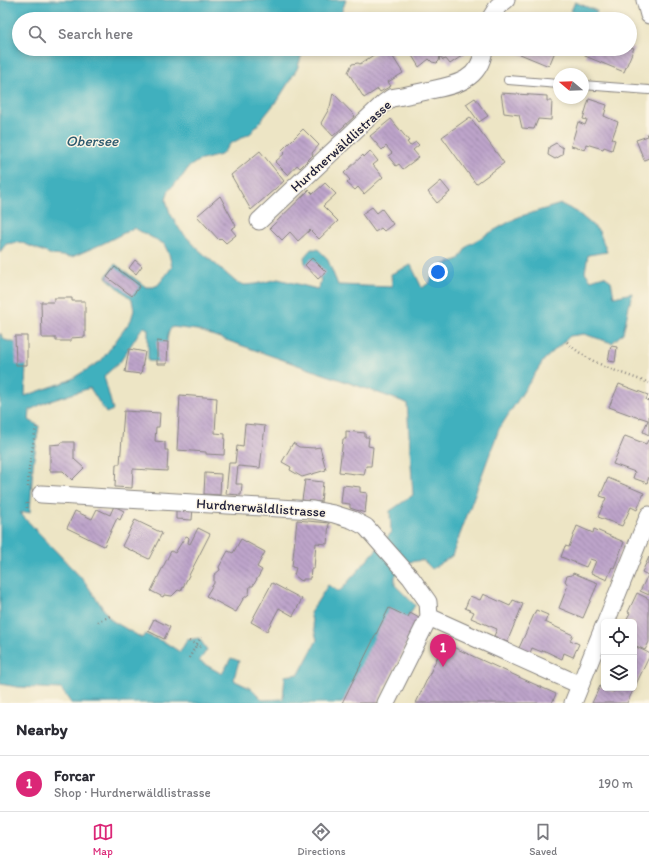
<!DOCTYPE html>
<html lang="en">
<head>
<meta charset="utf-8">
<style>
	body { margin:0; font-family:Itim,sans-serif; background:#f2f2f3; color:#2b2b33 }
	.controls { position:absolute; right:12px; bottom:12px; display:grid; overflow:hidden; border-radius:6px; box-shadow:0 2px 6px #0003 }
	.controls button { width:36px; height:36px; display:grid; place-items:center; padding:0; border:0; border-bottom:1px solid #e1e1e2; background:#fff; color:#2b2b33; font:20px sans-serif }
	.compass { position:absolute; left:553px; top:68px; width:36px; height:36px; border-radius:50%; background:#fff; box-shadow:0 2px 6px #0003; rotate:289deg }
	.you { position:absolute; left:438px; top:272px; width:14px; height:14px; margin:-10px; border:3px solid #fff; border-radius:50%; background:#1a73e8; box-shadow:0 0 0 6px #1a73e833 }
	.badge { display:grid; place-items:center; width:26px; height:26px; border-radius:50%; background:#db2777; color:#fff; font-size:13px; font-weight:700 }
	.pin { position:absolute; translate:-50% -33px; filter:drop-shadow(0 1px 2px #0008) }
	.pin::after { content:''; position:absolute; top:21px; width:14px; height:12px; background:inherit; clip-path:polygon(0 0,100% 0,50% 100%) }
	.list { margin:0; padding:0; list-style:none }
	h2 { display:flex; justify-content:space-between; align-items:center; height:52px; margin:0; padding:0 16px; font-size:17px }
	h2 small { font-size:13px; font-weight:400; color:#7c7c81 }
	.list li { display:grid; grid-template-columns:26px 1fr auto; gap:12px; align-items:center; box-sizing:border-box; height:56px; padding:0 16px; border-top:1px solid #e1e1e2 }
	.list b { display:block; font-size:15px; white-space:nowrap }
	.list p { margin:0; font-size:13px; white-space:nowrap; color:#7c7c81 }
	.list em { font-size:13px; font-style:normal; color:#7c7c81 }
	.icon { flex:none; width:22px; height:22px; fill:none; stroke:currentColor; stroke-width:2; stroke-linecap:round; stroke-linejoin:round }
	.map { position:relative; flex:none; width:649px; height:703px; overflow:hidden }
	.search { position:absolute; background:#fff; box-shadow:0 2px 6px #0003; left:12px; right:12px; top:12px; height:44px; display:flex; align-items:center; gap:10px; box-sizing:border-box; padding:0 14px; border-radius:22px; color:#7c7c81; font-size:15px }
	.sheet { height:108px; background:#fff }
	nav { display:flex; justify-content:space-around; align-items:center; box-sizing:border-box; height:56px; border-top:1px solid #e1e1e2; background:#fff; font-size:11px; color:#7c7c81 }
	nav a { display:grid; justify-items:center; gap:2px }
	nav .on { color:#db2777 }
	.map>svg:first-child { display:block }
	.water { fill:#41b0be; stroke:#32697c; fill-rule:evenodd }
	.building { fill:url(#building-back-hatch) }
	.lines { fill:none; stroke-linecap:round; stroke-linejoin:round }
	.service-casing { stroke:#888480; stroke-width:10 }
	.minor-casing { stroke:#888480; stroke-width:19 }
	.path { stroke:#888480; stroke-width:2.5; stroke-dasharray:1 3; stroke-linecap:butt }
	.service { stroke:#fff; stroke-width:8 }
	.minor { stroke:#fff; stroke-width:17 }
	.labels { text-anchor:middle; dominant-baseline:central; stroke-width:3; stroke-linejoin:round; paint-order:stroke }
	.street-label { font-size:14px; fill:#22223b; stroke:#fcf5e5 }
	.water-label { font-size:15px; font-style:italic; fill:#2e5b6f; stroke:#fcf5e5 }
</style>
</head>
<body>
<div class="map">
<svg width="649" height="703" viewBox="0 0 649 703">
	<defs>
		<pattern id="building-back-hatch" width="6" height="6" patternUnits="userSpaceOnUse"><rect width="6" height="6" fill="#bda4ca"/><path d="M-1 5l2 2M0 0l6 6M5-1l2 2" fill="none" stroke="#9985a5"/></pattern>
	</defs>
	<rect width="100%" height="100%" fill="#fcf5e5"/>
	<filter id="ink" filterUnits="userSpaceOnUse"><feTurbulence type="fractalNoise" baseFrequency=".025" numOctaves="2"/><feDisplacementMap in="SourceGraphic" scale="8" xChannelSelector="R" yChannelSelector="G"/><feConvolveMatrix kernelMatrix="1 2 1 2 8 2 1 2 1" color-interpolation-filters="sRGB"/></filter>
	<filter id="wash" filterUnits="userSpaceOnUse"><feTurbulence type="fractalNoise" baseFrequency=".012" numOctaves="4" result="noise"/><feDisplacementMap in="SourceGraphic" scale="16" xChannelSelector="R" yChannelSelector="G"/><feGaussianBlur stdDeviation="0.9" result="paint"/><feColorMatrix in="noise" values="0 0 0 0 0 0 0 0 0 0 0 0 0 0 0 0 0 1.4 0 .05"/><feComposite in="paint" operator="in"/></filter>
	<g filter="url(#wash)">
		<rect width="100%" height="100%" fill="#ede5c5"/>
		<!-- water -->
		<g class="water">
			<path d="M0 0H346L339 19H19V49H304L297 69 279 98 251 133 230 144 221 155 198 161 189 167 182 177 169 190 166 200 170 213 180 230 198 249 236 282 245 285 256 284 278 279 317 289 319 288 321 279 305 263 304 257 311 249H318L327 258 338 285 392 287 391 274 411 265 422 288 430 282 435 268 459 259 468 245 518 217 561 204 577 212 599 231 607 252 588 255 585 272 591 280 604 276 611 281 614 297 632 293 623 333 612 343 584 334 570 336 544 360 499 429 452 556 432 569 423 560 409 562 395 576V585L415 605 408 617 342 703H71L61 689 18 687 0 684V333L5 340 16 343 26 361 25 396 68 381 101 361 131 320 134 310 132 300 106 277 115 264 146 287H153L158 285 172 267 169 254 164 244 134 228 102 244 72 257 52 255 20 242 6 244 0 252ZM144 327 148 329V361L167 362C167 354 165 333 172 327L197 330 407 403 413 495 390 511 391 533 339 592 328 585 310 613 317 640 299 674 285 676 283 699 263 700 252 689 235 681 234 678 239 661 231 658 222 674 199 661 207 650 199 638 187 640 180 652 166 643 145 634 142 638 111 620 85 582 20 513 30 512 33 465 39 426 29 420 30 410 44 403 90 388 106 413 113 410 104 376 120 362 140 331Z"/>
			<polygon points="575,2 597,11 594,19 571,11"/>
		</g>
		<g id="blocks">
			<!-- building -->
			<g class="building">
				<polygon points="630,47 634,48 624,72 585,56 588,49 630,49"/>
				<polygon points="377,49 388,49 403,73 388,82 391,86 380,92 378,89 364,98 348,72 352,64 358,63 360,64 375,54"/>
				<polygon points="408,49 463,49 466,53 450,64 446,59 443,60 440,56 439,61 437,63 432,62 429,59 419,67"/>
				<polygon points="508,49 556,49 549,66"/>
				<polygon points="333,93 355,116 333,136 321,123 330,107"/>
				<polygon points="501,93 547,96 547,101 552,101 551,120 538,119 534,129 522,128 519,115 504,113"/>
				<polygon points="475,98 488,116 479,122 466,104"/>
				<polygon points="589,99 607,105 604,116 618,122 612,139 615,140 612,150 604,147 603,149 586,144 585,150 571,146 578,122 585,125 587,120 583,119"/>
				<polygon points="470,117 504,163 476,184 442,137"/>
				<polygon points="391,119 409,141 407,142 410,146 416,142 419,145 413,150 419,157 403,169 399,164 396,166 388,156 392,153 386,146 382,150 370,136"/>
				<polygon points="303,129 319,145 312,153 313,155 300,168 297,165 288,175 275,162 285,153 282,150"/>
				<polygon points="649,132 649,158 644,160 636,140 648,136 647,133"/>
				<polygon points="556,143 563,148 562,155 555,159 548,155 549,147"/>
				<polygon points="260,151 284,181 251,210 231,175"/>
				<polygon points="370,151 378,161 373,165 383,177 364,194 358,187 355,190 347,183 350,180 344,173 363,155 364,157"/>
				<polygon points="441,181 450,192 437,203 428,192"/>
				<polygon points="325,183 336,194 323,206 338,221 319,239 310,230 298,241 290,232 282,240 270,228 309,190 313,194"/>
				<polygon points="220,196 236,226 231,229 236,235 226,243 221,238 219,240 197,216"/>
				<polygon points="372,207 377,213 382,209 393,224 384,231 381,228 375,232 362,214"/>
				<polygon points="312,258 326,272 318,279 305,265"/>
				<polygon points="135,260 142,266 136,274 129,268"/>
				<polygon points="115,267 140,286 132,296 107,277"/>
				<polygon points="54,298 72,298 72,301 85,301 85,337 71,338 71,341 56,341 56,338 42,338 41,302 54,302"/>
				<polygon points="15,336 27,336 27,365 16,365"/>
				<polygon points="157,341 168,342 167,364 157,364"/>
				<polygon points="611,346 617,347 615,362 608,361"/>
				<polygon points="129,349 145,352 141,374 125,372"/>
				<polygon points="619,384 648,395 646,400 649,401 649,435 643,432 648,420 639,417 639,418 609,407"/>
				<polygon points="180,395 217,398 215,433 225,434 224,455 206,454 206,452 177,450"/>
				<polygon points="124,411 160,413 159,427 156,427 155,441 165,442 165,450 168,450 167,471 133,469 132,488 115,487 116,464 120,464"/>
				<polygon points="245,424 265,426 260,468 238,466 236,484 242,484 241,495 226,494 229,463 235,463 237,446 243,447"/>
				<polygon points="346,431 365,433 365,437 369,437 368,446 373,447 371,466 366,466 364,475 339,472 343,439 346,439"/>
				<polygon points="625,436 646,444 648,440 649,440 649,477 647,483 633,478 635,472 613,464"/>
				<polygon points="62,442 74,442 74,459 84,468 72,480 63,471 50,471 50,445 61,444"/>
				<polygon points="293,443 299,447 314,448 320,447 326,470 302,477 290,470 291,467 282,462"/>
				<polygon points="205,473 221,474 220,495 204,494"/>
				<polygon points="608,478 644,493 637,510 631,507 622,526 598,517 606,498 600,496"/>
				<polygon points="305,480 323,482 321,502 302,500"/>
				<polygon points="343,485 360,487 360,492 367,493 365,513 350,508 350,504 341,503"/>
				<polygon points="114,506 124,511 120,520 117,518 104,546 67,528 75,511 92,519 97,509 110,515"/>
				<polygon points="176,507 193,508 192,520 176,519"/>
				<polygon points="135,520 162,533 149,559 122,546"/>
				<polygon points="297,520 329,523 327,544 316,543 314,569 311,569 310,579 303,579 303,581 300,580 294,575 296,568 292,567"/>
				<polygon points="577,526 593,533 594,529 624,542 614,568 612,567 607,580 591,573 596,561 590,559 586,567 561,557 565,546 569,547"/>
				<polygon points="198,528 210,534 181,591 178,590 172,596 164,595 163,597 151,591 171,551 175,553 185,537 187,536 189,538 188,543 190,544"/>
				<polygon points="241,539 265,552 257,567 262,570 253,586 250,586 249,594 243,599 236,612 206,596 214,583 214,575 220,570 219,567 228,551 233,553"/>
				<polygon points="649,557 649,595 640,591 648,575 642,572"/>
				<polygon points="573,573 598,583 583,618 559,608 568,585 565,581 567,576 572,575"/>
				<polygon points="272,583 302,599 293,616 279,608 267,631 251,622"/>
				<polygon points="637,593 649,599 649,642 645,650 634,645 634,622 625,622 630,613 628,612"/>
				<polygon points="483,594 510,606 513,600 523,604 507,642 494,636 497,629 471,618 474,612 465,608 470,596 480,600"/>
				<polygon points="389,608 408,617 410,613 419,618 377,703 342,703"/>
				<polygon points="536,610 548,615 545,622 573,635 570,640 579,644 573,657 564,653 562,659 543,650 542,652 532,648 530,653 519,648"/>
				<polygon points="154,619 170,627 164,639 148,631"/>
				<polygon points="444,643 556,694 552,703 416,703"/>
				<polygon points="634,646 649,653 649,657 627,703 592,703 600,686 614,692 616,688 634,688"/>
			</g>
		</g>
	</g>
	<g filter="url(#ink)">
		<use href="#blocks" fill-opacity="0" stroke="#888480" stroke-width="1"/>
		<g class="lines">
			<!-- service casing -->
			<g class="service-casing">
				<g id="service">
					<polyline points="508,80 559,84"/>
					<polyline points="583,85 649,90"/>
				</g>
			</g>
			<!-- minor casing -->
			<g class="minor-casing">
				<g id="minor">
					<polyline points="645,0 649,15"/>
					<polyline points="490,19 498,6 506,0"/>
					<path d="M259 221 384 103 391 98C404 96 417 93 431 90 456 85 480 80 484 49"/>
					<polyline points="41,494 313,510 334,514 353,520 366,527 411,578 428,602 429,617 386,703"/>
					<polyline points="429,617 580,685"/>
					<polyline points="606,622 649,515"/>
					<polyline points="573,703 604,626"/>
				</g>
			</g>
			<!-- path -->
			<g class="path">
				<path d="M567 342C589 364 620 372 649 383"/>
				<polyline points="28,487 29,468 36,427"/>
				<polyline points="27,508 27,500"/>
				<polyline points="98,622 110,616"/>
				<polyline points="189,641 203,648"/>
				<polyline points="189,658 201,637"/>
			</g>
			<!-- service -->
			<use href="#service" class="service"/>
			<!-- minor -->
			<use href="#minor" class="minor"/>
		</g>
	</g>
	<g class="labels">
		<!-- street labels -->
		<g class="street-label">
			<text transform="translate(341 146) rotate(-42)">Hurdnerwäldlistrasse</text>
			<text transform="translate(261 508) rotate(4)">Hurdnerwäldlistrasse</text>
		</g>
		<!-- water labels -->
		<g class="water-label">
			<text x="92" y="141">Obersee</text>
		</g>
	</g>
</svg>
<div class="controls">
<button><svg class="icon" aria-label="locate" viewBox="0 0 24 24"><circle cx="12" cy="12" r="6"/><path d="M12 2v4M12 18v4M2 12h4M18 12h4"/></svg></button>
<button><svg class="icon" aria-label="layers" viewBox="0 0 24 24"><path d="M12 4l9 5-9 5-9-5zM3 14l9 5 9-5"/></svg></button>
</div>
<svg class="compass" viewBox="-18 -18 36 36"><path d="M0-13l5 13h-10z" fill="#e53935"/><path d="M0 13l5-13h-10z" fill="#7c7c81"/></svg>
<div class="you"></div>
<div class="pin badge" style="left:443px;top:667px">1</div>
<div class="search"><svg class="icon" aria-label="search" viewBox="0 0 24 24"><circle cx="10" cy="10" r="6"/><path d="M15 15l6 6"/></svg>Search here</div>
</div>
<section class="sheet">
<h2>Nearby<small></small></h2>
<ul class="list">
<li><span class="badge">1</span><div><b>Forcar</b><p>Shop · Hurdnerwäldlistrasse</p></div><em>190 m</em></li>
</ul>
</section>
<nav>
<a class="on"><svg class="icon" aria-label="map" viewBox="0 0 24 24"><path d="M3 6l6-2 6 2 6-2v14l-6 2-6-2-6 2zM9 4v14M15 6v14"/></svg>Map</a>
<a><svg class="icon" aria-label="directions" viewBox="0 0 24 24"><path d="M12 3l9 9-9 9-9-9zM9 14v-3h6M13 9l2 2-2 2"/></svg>Directions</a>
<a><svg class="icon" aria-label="saved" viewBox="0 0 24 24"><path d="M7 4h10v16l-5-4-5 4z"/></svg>Saved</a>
</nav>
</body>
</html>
